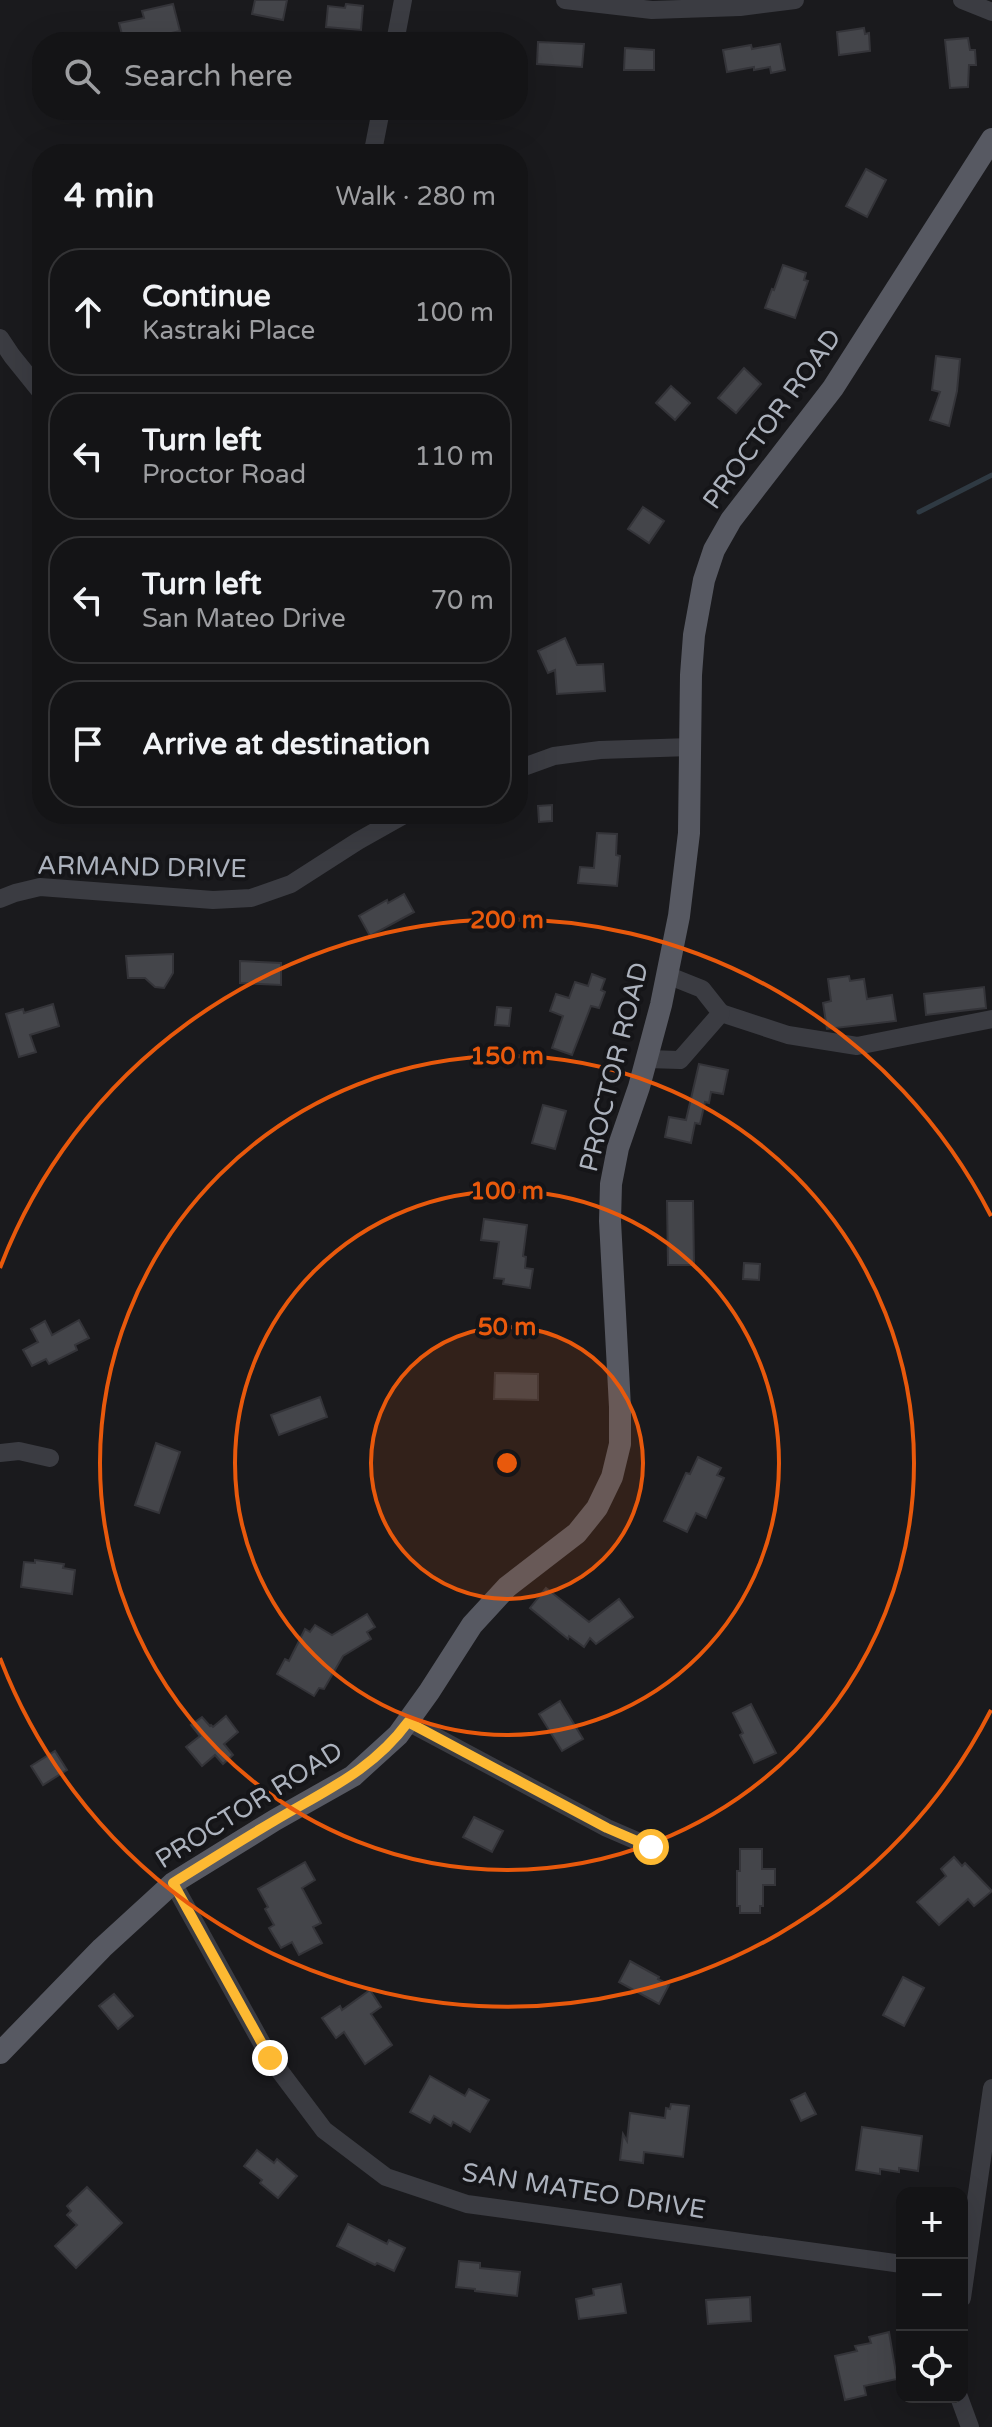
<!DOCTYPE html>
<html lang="en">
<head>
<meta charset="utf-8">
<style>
	body { margin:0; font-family:"Varela Round",sans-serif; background:#1d1d1f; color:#f1f3f6 }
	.controls { position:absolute; right:24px; bottom:24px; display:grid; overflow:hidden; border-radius:16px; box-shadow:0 8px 32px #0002 }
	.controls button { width:72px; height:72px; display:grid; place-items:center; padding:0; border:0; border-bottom:2px solid #333335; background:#141416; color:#f1f3f6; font:40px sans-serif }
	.stop { position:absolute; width:24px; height:24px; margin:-18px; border:6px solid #fdb932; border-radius:50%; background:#fff }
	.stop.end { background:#fdb932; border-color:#fff; box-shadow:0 2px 8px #0008 }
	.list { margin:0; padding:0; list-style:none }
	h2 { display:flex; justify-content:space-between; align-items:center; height:104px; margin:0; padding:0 32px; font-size:34px }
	h2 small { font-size:26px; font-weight:400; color:#9d9ea1 }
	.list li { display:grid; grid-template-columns:52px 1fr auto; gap:24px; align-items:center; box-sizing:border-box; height:128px; margin:0 16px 16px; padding:0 16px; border:2px solid #333335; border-radius:32px }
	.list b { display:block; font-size:30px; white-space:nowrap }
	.list p { margin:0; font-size:26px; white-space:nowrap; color:#9d9ea1 }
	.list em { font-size:26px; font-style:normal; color:#9d9ea1 }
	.icon { flex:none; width:44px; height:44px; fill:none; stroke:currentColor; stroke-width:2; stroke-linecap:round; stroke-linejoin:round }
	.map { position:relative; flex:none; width:992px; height:2427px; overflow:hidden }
	.search { position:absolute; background:#141416; box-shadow:0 8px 32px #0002; left:32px; top:32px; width:496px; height:88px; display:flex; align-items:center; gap:20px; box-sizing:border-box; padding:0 28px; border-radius:32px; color:#9d9ea1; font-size:30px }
	.panel { position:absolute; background:#141416; box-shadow:0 8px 32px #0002; left:32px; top:144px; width:496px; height:680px; border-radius:32px }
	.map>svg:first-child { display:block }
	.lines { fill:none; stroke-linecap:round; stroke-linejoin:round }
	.stream { stroke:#2f3a43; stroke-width:5 }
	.building { fill:#44454a; stroke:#343439; stroke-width:2 }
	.minor { stroke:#3b3c42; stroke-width:18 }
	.major { stroke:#575962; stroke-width:22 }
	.route { stroke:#fdb932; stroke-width:10 }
	.ring { fill:none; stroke:#e8590c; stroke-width:4 }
	.labels { text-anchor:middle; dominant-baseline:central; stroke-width:8; stroke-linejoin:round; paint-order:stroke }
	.street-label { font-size:26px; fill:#acb2bd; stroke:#151518 }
	.centre { fill:#e8590c; stroke:#151518; stroke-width:4 }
	.ring-label { font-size:24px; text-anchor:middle; font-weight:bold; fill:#e8590c; stroke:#151518; stroke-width:8; stroke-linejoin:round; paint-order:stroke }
</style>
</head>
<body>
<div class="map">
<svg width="992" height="2427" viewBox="0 0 992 2427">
	<rect width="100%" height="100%" fill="#1a1a1d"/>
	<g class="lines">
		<!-- stream -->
		<polyline class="stream" points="919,512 992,475"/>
	</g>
	<!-- building -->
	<g class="building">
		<polygon points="255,0 287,0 283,20 252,14"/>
		<polygon points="173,4 180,31 133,42 124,42 119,23 144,18 142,11"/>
		<polygon points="346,4 363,6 361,30 326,27 328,6 345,8"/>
		<polygon points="864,28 865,34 869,33 870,51 839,55 837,32"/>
		<polygon points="968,38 970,50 975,50 976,65 969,65 968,87 950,88 945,40"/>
		<polygon points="538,42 584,44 582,67 537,64"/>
		<polygon points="780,44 785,70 771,73 770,67 754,70 754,67 727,72 723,50 751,45 752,49"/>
		<polygon points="625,48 654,50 654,70 624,70"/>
		<polygon points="866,169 886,180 867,217 846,206"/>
		<polygon points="783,265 806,273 804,280 808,281 795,318 765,308 772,289 774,290"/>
		<polygon points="936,356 960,359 957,391 949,426 930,420 940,392 932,390"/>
		<polygon points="744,368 761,384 736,413 718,398"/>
		<polygon points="671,386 690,403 675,420 656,403"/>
		<polygon points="643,507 664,521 649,543 628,529"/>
		<polygon points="565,638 577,665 603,664 605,691 557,694 555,670 548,673 538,651"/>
		<polygon points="552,805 552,821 539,822 538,806"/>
		<polygon points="597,833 617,834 616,855 620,856 617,886 578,883 580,867 594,868"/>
		<polygon points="404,894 414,912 370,936 359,916 387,900 388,903"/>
		<polygon points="173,954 173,973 164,988 155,987 145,978 128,978 126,956"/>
		<polygon points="240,961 281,963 281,985 240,983"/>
		<polygon points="592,974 605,979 601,990 605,992 599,1008 591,1006 572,1055 552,1048 563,1016 550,1011 556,994 569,998 575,982 588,986"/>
		<polygon points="849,976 850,981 864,979 867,999 892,995 896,1021 827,1029 823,1003 831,1001 828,979"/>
		<polygon points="984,987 986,1008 926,1015 924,994"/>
		<polygon points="53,1004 59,1026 30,1035 36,1052 19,1057 6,1014 23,1009 24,1013"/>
		<polygon points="497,1007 511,1008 509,1026 495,1025"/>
		<polygon points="699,1064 728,1070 723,1094 711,1092 709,1103 705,1102 700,1124 695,1123 691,1143 665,1137 669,1117 686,1120"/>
		<polygon points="543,1105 566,1111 555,1149 532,1143"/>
		<polygon points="667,1201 693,1201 694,1265 668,1265"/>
		<polygon points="484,1219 527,1225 523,1256 526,1257 525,1268 533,1269 530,1288 503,1284 504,1279 494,1278 499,1242 481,1240"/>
		<polygon points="744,1263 760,1264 759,1280 743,1279"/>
		<polygon points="79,1320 89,1338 75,1345 77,1350 49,1364 46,1359 32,1366 23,1350 38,1342 31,1329 45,1321 52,1335"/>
		<polygon points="495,1373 538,1374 538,1400 494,1399"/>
		<polygon points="320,1397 327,1417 279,1435 271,1415"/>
		<polygon points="156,1443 180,1452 159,1513 135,1505"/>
		<polygon points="698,1457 721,1468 717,1475 724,1478 706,1518 696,1513 687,1532 664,1521 686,1473 690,1474"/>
		<polygon points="35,1560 64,1564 63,1568 75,1570 72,1594 21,1587 24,1562 35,1563"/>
		<polygon points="546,1588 589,1622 619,1599 633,1617 596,1644 590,1638 584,1647 569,1636 568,1639 530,1608"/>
		<polygon points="367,1614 375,1627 367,1632 371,1639 343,1656 324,1689 319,1688 314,1696 277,1674 285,1659 289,1661 305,1629 310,1632 315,1625 332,1635"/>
		<polygon points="560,1701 583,1739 562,1751 539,1714"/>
		<polygon points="751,1704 776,1753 754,1763 740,1735 743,1733 733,1713"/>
		<polygon points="226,1716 238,1732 224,1744 233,1755 223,1764 215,1755 202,1766 186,1747 200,1736 191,1725 202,1717 210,1726 211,1725 213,1727"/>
		<polygon points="55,1751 67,1770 43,1785 31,1766"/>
		<polygon points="474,1817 503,1831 492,1852 463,1837"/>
		<polygon points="740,1849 762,1849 762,1869 775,1869 775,1885 763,1885 763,1906 760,1906 760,1913 740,1913 740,1906 737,1906 737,1871 740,1871"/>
		<polygon points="954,1857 962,1866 965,1863 992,1891 974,1906 968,1899 939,1925 917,1902 946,1876 941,1869"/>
		<polygon points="305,1862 315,1880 302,1888 321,1923 313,1927 322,1943 299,1955 292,1942 281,1948 269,1928 274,1925 265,1909 268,1907 258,1889"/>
		<polygon points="630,1961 659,1977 658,1979 669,1985 659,2004 619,1982"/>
		<polygon points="903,1977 924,1988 904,2026 883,2015"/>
		<polygon points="370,1990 381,2007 371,2014 392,2045 365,2064 344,2032 336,2038 322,2018 340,2006 342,2010"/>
		<polygon points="114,1994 133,2016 118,2029 99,2006"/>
		<polygon points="430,2076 465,2096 469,2089 489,2100 470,2132 453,2122 451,2126 434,2116 430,2123 410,2112"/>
		<polygon points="805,2093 816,2114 801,2121 791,2100"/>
		<polygon points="671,2104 689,2106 683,2157 644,2152 643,2163 620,2160 623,2134 627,2141 630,2113 665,2118 666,2108 670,2109"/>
		<polygon points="862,2127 922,2136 918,2171 899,2168 899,2172 880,2169 880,2174 856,2170"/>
		<polygon points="257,2150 274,2163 277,2159 297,2176 278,2198 260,2183 262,2180 244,2166"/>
		<polygon points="87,2187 122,2223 76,2268 55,2246 77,2225 67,2215 71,2211 67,2206"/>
		<polygon points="348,2224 387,2244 389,2240 405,2248 394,2271 377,2263 375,2265 337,2246"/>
		<polygon points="459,2261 480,2263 480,2268 520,2272 517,2296 475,2291 475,2289 456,2287"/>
		<polygon points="621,2284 626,2313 579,2319 576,2299 594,2295 593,2289"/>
		<polygon points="750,2297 751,2321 708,2324 706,2300"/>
		<polygon points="889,2332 897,2379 864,2386 866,2395 845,2400 835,2356 857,2351 855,2346 871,2343 869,2337"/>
	</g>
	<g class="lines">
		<!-- minor -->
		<g class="minor">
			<polyline points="565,0 652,10 740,7 795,0"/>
			<polyline points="962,0 992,12"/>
			<polyline points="395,42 403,0"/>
			<polyline points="373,151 381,110"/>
			<polyline points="0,338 12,356 41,392"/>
			<polyline points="518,769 554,756 600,750 690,747"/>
			<polyline points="0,899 15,893 40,887 213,900 251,898 291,884 358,841 406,814"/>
			<polyline points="721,1013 788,1035 857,1046 992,1019"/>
			<polyline points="647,1059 680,1060 721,1013 702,989 667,975"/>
			<polyline points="0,1453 19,1451 50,1458"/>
			<polyline points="408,1722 607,1828 651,1847"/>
			<polyline points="173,1883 270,2058 324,2130 386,2177 467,2204 902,2264"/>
			<polyline points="962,2298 992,2088"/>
			<polyline points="959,2397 970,2427"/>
		</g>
		<!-- major -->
		<polyline class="major" points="0,2053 102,1948 173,1883 275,1820 353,1776 398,1735 429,1692 472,1625 507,1587 577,1533 597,1508 612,1477 620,1444 620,1407 610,1221 611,1184 618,1148 639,1087 661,1005 679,916 689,833 691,675 694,635 704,580 714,550 731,520 833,388 992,139"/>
	</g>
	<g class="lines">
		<!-- route -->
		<path class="route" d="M270 2058 173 1883C207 1862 240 1841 274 1821 324 1791 372 1771 408 1722L607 1828 651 1847"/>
	</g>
	<!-- distance rings -->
	<circle cx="507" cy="1463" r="136" fill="#e8590c" fill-opacity=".12"/>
	<g class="ring">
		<circle cx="507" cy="1463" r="136"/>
		<circle cx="507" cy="1463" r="272"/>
		<circle cx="507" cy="1463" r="407"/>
		<path d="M991 1710A543 543 0 0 1 0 1658M0 1268A543 543 0 0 1 991 1216"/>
	</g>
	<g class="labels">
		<!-- street labels -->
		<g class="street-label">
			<text transform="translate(772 419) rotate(-54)">PROCTOR ROAD</text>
			<text transform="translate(142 867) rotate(1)">ARMAND DRIVE</text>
			<text transform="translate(614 1067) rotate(-76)">PROCTOR ROAD</text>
			<text transform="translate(249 1805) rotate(-32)">PROCTOR ROAD</text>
			<text transform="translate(584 2191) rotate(9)">SAN MATEO DRIVE</text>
		</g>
	</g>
	<circle cx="507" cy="1463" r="12" class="centre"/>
	<g class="ring-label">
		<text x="507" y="928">200 m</text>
		<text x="507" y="1064">150 m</text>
		<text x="507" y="1199">100 m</text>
		<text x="507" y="1335">50 m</text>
	</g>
</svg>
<div class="controls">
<button>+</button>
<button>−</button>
<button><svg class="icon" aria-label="locate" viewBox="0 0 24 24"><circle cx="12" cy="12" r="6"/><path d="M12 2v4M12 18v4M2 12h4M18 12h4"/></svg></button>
</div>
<div class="stop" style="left:651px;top:1847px"></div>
<div class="stop end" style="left:270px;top:2058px"></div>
<div class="search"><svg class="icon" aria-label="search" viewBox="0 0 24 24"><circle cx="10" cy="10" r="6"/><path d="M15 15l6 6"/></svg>Search here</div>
<section class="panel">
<h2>4 min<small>Walk · 280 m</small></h2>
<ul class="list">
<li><svg class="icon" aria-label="ahead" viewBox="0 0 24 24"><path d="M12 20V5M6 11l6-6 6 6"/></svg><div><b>Continue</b><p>Kastraki Place</p></div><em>100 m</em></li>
<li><svg class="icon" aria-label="left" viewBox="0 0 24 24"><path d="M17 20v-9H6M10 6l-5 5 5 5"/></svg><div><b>Turn left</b><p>Proctor Road</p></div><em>110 m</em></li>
<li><svg class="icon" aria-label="left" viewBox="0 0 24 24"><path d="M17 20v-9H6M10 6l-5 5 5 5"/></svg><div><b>Turn left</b><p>San Mateo Drive</p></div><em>70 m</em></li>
<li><svg class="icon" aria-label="arrive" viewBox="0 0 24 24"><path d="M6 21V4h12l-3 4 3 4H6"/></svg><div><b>Arrive at destination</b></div></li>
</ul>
</section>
</div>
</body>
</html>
